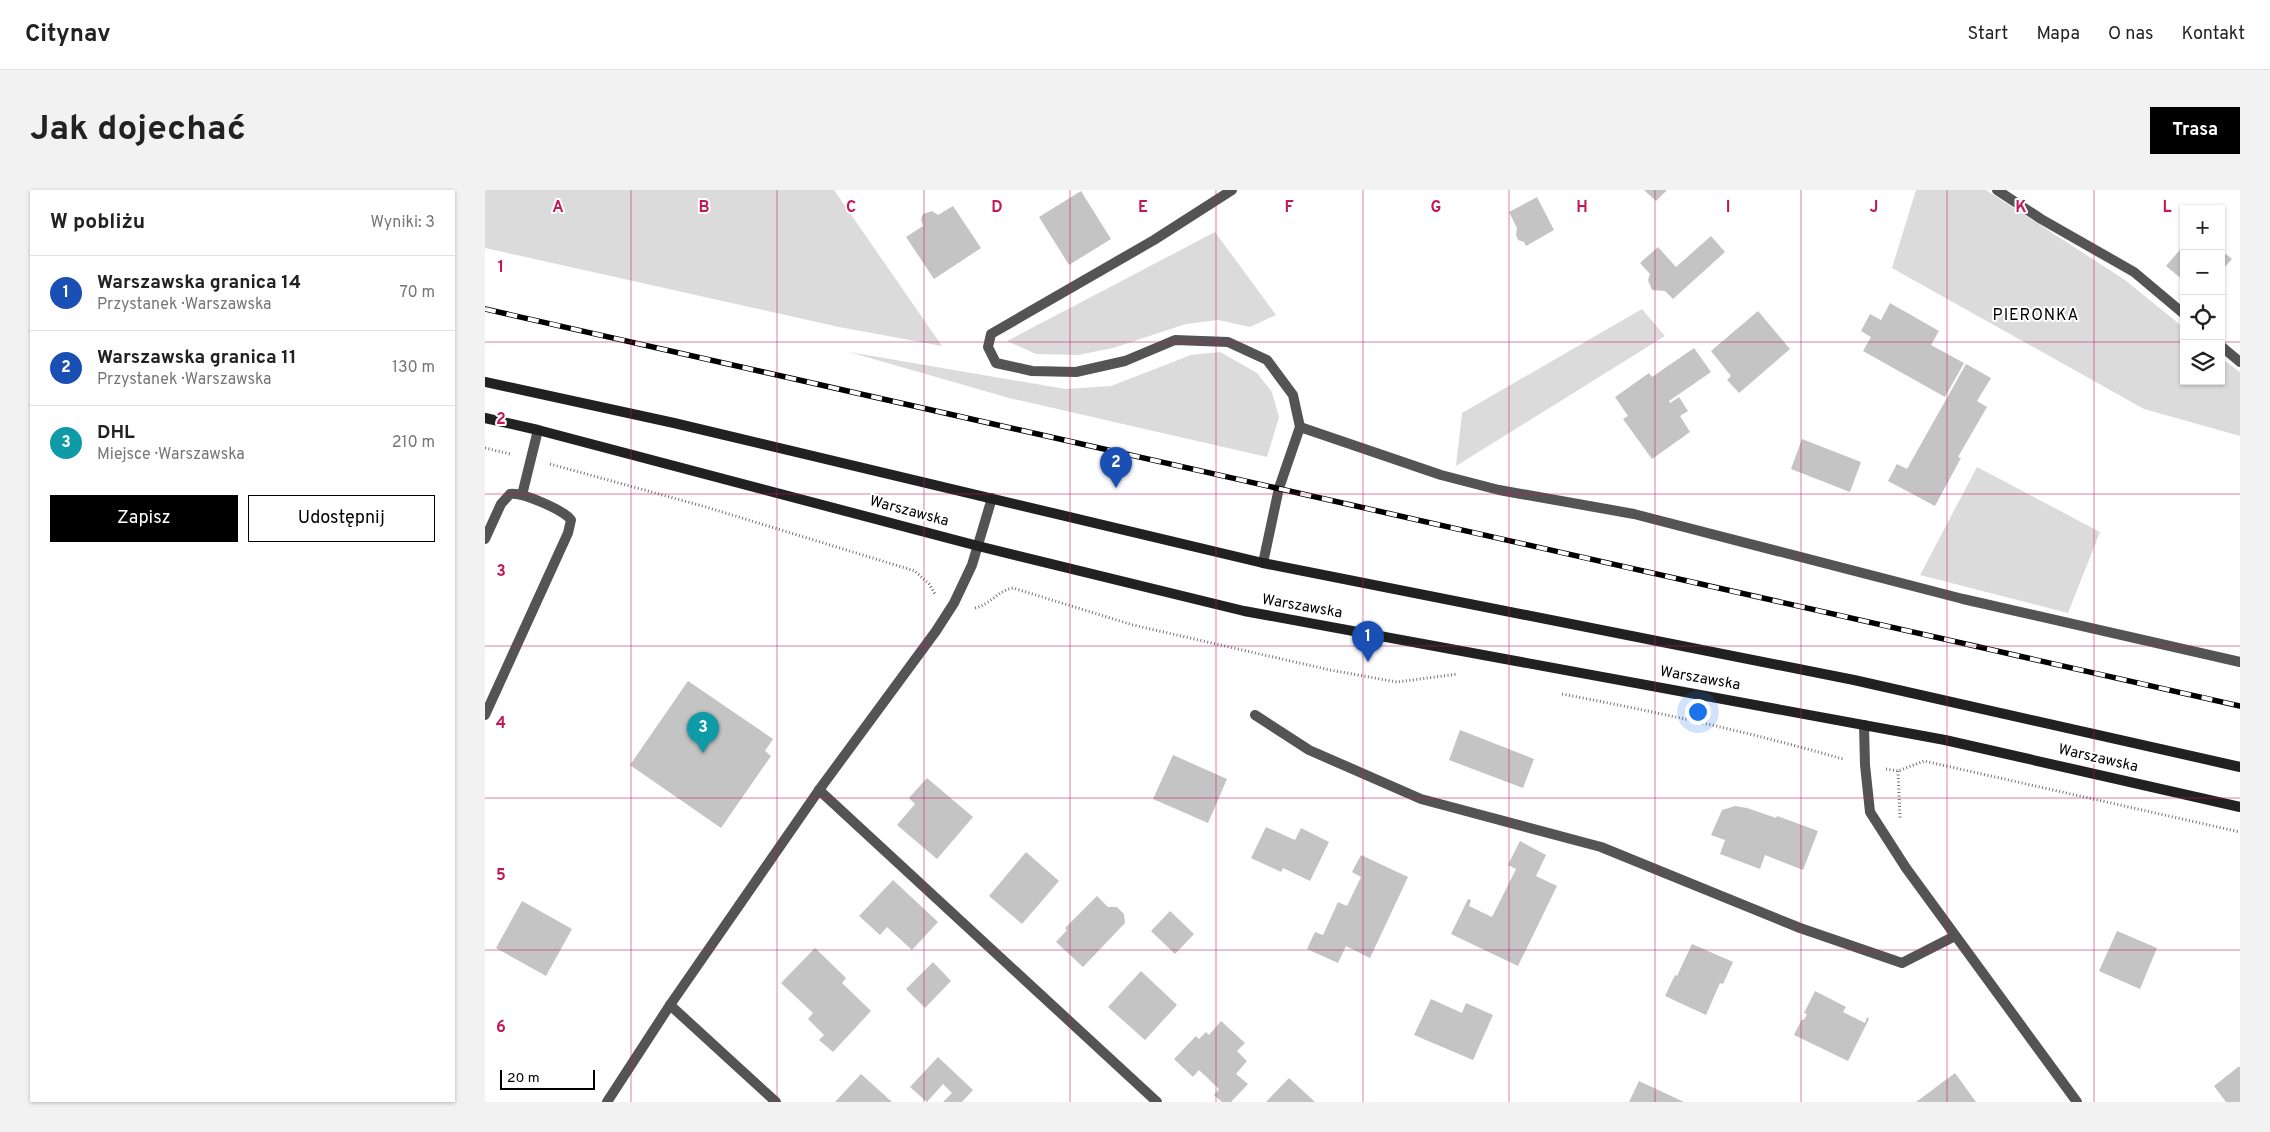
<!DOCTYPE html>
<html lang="pl">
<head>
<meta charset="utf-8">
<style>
	body { margin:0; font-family:Overpass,sans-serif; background:#f2f2f2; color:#222 }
	.controls { position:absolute; right:15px; top:15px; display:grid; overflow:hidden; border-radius:0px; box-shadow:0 1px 4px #0004 }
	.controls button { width:45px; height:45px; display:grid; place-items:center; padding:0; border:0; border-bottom:1px solid #e0e0e0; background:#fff; color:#222; font:25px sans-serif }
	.scale { position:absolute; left:15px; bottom:12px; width:95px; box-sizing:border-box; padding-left:5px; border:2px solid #000; border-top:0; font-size:14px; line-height:18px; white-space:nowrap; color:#000; -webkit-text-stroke:4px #fff; paint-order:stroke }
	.you { position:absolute; left:1212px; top:521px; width:18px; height:18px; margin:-12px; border:4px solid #fff; border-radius:50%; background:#1a73e8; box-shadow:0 0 0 8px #1a73e833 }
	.badge { display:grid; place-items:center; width:32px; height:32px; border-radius:50%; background:#000; color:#fff; font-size:16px; font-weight:700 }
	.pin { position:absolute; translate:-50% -41px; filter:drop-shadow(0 1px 2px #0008) }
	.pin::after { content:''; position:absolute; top:26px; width:18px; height:15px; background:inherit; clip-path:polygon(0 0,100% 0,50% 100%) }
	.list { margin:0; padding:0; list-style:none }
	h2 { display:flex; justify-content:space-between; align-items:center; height:65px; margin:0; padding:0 20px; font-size:21px }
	h2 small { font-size:16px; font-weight:400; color:#767676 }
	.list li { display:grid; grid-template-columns:32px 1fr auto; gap:15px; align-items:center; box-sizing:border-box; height:75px; padding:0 20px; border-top:1px solid #e0e0e0 }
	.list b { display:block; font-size:19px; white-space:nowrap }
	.list p { margin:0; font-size:16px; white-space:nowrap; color:#767676 }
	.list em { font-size:16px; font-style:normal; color:#767676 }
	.actions { display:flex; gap:10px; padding:15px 20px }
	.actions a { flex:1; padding:11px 0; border:1px solid #000; border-radius:0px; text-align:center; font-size:18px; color:#000 }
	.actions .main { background:#000; color:#fff }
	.icon { flex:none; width:28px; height:28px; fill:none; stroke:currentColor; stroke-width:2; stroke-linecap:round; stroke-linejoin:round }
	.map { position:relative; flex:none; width:1755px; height:912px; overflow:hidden; border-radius:0px }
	header { display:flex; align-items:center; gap:30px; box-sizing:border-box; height:70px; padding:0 25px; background:#fff; border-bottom:1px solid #e0e0e0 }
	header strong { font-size:24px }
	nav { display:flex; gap:28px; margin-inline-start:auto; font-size:18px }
	.intro { display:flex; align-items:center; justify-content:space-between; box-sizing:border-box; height:120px; padding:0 30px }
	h1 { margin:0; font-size:35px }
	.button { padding:12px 22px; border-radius:0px; background:#000; color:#fff; font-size:18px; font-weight:700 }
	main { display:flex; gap:30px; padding:0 30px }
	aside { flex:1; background:#fff; border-radius:0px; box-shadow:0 1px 4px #0004 }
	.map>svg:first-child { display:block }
	.green { fill:#dbdbdb }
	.building { fill:#c4c4c4 }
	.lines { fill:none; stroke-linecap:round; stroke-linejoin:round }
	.path { stroke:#767676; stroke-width:3; stroke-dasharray:1 2.5; stroke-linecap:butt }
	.lane { stroke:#545454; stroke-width:10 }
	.street { stroke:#545454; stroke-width:10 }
	.secondary { stroke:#212121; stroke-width:10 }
	.rail-casing { stroke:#000; stroke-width:5.5 }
	.rail { stroke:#fff; stroke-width:4; stroke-dasharray:11; stroke-linecap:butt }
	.grid { fill:none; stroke:#c2185b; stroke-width:1; stroke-opacity:0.55 }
	.labels { text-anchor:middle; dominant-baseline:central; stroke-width:4; stroke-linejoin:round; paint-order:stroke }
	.street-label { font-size:15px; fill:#000; stroke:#fff }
	.neighbourhood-label { font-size:16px; letter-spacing:1px; fill:#000; stroke:#fff }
	.grid-label { font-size:16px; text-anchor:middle; font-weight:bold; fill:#c2185b; stroke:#fff; stroke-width:4; stroke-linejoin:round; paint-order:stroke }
</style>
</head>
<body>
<header>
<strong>Citynav</strong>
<nav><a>Start</a><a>Mapa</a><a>O nas</a><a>Kontakt</a></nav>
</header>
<div class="intro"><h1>Jak dojechać</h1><a class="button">Trasa</a></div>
<main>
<aside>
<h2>W pobliżu<small>Wyniki: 3</small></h2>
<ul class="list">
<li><span class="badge" style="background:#1a4fb4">1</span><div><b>Warszawska granica 14</b><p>Przystanek · Warszawska</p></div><em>70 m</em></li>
<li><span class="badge" style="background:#1a4fb4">2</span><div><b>Warszawska granica 11</b><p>Przystanek · Warszawska</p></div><em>130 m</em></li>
<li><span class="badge" style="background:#0f9aa8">3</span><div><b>DHL</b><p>Miejsce · Warszawska</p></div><em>210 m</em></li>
</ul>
<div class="actions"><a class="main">Zapisz</a><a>Udostępnij</a></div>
</aside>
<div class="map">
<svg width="1755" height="912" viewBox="0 0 1755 912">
	<rect width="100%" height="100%" fill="#fff"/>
	<!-- green -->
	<g class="green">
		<polygon points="0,0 349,0 457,156 354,137 0,58"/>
		<polygon points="1431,0 1501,0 1640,90 1699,138 1699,191 1736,191 1736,168 1755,182 1755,246 1659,219 1407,78"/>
		<polygon points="730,42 791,125 765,137 733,130 701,134 628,158 593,165 551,164 522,151"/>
		<polygon points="1157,119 1180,146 971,276 977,223"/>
		<polygon points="364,162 580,199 626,196 706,165 735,162 772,183 787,202 794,227 782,267 524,208"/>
		<polygon points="1492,277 1615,342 1583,423 1435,385"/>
	</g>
	<!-- building -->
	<g class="building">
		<polygon points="1159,0 1182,0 1171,11"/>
		<polygon points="596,1 626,49 584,75 554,27"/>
		<polygon points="1052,7 1069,40 1041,56 1039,52 1033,50 1031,45 1032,38 1024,22"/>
		<polygon points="468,16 496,58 449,89 421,47 438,36 436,29 438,24 447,21 453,25"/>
		<polygon points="1226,46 1240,62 1188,109 1180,101 1167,100 1163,90 1165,84 1155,73 1173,57 1191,77"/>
		<polygon points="1699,55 1699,91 1681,76"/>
		<polygon points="1736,60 1747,69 1736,81"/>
		<polygon points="1405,113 1454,141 1446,155 1479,173 1460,207 1378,161 1386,147 1376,141 1385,124 1396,130"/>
		<polygon points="1273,121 1305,159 1254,203 1242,190 1246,186 1226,161"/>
		<polygon points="1209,158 1226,182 1184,211 1185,213 1194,207 1203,221 1195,226 1205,242 1167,269 1138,229 1143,226 1130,207 1164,183 1167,187"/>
		<polygon points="1481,174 1506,188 1492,211 1502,217 1473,267 1476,268 1450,316 1403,291 1412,274 1422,279"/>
		<polygon points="1317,249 1376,272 1365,302 1306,279"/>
		<polygon points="203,491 288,549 280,561 286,566 236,638 145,575"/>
		<polygon points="975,540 1049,569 1038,598 964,570"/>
		<polygon points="688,565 742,589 723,633 668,609"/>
		<polygon points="442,588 488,627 452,669 412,635 430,614 424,608"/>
		<polygon points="1250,616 1262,618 1291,628 1292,626 1333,641 1318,680 1280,665 1275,679 1235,664 1240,650 1226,645 1237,620"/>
		<polygon points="781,637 810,650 816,638 844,652 825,691 798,678 796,682 766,668"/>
		<polygon points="1035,651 1061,665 1051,686 1072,696 1033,776 966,744 983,709 986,710 984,716 1007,727 1031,679 1023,675"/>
		<polygon points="541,662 574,691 537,734 504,706"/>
		<polygon points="876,665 923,687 885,768 861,756 853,773 822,759 830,742 838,745 853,712 862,716 876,687 867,682"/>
		<polygon points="408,690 453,732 427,760 402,737 395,745 374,726"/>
		<polygon points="612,706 623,717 632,717 639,724 640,733 598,777 571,752 582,740 580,738"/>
		<polygon points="37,711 87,739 61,786 11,758"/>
		<polygon points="685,721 709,744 690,764 666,741"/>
		<polygon points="1632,741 1672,758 1655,799 1614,781"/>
		<polygon points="1207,754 1248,772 1238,794 1235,793 1221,825 1180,806 1190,785 1192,786"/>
		<polygon points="330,758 361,788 357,793 386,821 348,862 334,850 339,845 323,829 328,823 296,793"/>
		<polygon points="448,772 466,791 440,818 421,799"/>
		<polygon points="656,781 692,815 660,850 623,817"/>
		<polygon points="1330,801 1361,817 1358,822 1380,833 1382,827 1384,829 1363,871 1309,845 1317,829 1319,830 1322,824 1319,823"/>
		<polygon points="946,809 977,823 981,813 1008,825 988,870 929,845"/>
		<polygon points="736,831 760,853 752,861 762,871 751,884 763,894 746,912 737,912 729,905 734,899 714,880 708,887 689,869 711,846 714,849 721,842 724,845"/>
		<polygon points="453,867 488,900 477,912 458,912 467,903 458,894 442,912 425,897"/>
		<polygon points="1753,877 1755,877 1755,912 1741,912 1729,896"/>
		<polygon points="1470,883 1491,912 1431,912"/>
		<polygon points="376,884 407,912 350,912"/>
		<polygon points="804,888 830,912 781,912"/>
		<polygon points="1154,891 1199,912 1144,912"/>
	</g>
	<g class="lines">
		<!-- path -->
		<g class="path">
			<polyline points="0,258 25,264"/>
			<polyline points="65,274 221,317 430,381 444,394 450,404"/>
			<path d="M490 418C505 415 512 401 528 398L648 435 845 480 912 492 973 484"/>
			<path d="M1077 504C1172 522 1265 542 1358 569"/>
			<polyline points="1401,579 1413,581 1439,571 1755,642"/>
			<polyline points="1413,581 1415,628"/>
		</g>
		<!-- lane -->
		<g class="lane">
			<polyline points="747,0 669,50 506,144 503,157 511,173 547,181 591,182 640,171 690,150 743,152 782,170 808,205 815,237 794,298 778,373"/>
			<polyline points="1512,0 1556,29 1649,82 1699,124"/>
			<polyline points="1736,156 1755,172"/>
			<polyline points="815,237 956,285 1014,300 1149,324 1478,409 1755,472"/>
			<polyline points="37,305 53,240"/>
			<path d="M0 349 16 314 25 304C37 302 79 320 86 330L83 343 0 525"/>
			<polyline points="334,600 672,912"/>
			<polyline points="185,815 291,912"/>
		</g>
		<!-- street -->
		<g class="street">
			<polyline points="770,525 824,560 936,609 1116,657 1315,738 1417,773 1470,746"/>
			<polyline points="1379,535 1380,575 1385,622 1421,678 1592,912"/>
			<polyline points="122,912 185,815 334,600 451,441 469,413 487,375 507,308"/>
		</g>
		<!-- secondary -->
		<g class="secondary">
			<polyline points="0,192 189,233 778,373 1369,490 1755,577"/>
			<polyline points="0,228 53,240 493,356 759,421 1460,550 1755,617"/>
		</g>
		<!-- rail casing -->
		<g class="rail-casing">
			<polyline id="rail" points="0,119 1755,516"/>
		</g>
		<!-- rail -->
		<use href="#rail" class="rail"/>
	</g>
	<!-- grid -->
	<path class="grid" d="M146 0V912M292 0V912M439 0V912M585 0V912M731 0V912M878 0V912M1024 0V912M1170 0V912M1316 0V912M1462 0V912M1609 0V912M0 152H1699M1736 152H1755M0 304H1755M0 456H1755M0 608H1755M0 760H1755"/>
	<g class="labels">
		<!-- street labels -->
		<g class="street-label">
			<text transform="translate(424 322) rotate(15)">Warszawska</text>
			<text transform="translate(817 417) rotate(10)">Warszawska</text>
			<text transform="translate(1215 489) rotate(10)">Warszawska</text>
			<text transform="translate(1613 569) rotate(13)">Warszawska</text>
		</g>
		<!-- neighbourhood labels -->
		<g class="neighbourhood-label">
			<text x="1551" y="126">PIERONKA</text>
		</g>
	</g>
	<g class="grid-label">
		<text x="73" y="22">A</text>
		<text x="219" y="22">B</text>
		<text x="366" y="22">C</text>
		<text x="512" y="22">D</text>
		<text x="658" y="22">E</text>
		<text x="804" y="22">F</text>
		<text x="951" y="22">G</text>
		<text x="1097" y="22">H</text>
		<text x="1243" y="22">I</text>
		<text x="1389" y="22">J</text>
		<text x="1536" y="22">K</text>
		<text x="1682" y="22">L</text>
		<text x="16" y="82">1</text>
		<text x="16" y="234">2</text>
		<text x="16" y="386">3</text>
		<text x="16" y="538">4</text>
		<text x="16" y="690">5</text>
		<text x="16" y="842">6</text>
	</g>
</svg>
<div class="controls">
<button>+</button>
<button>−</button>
<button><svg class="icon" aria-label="locate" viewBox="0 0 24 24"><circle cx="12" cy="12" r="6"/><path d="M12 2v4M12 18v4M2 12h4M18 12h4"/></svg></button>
<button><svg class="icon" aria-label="layers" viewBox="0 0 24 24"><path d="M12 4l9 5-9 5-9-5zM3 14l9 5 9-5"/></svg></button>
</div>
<div class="scale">20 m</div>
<div class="you"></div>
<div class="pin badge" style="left:883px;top:472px;background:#1a4fb4">1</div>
<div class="pin badge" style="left:631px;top:298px;background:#1a4fb4">2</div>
<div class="pin badge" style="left:218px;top:563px;background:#0f9aa8">3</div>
</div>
</main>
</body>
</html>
